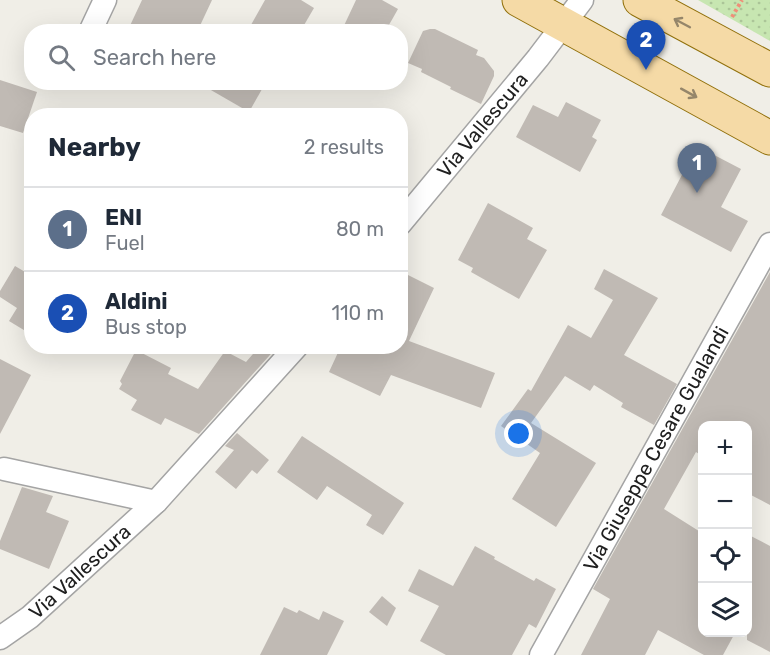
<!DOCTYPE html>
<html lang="en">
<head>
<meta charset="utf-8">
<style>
	body { margin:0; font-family:Rubik,sans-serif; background:#f6f6f7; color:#1f2937 }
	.controls { position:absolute; right:18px; bottom:18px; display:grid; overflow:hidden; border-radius:12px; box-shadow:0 6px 24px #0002 }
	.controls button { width:54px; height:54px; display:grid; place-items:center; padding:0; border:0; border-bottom:2px solid #e0e1e3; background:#fff; color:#1f2937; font:30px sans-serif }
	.you { position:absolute; left:519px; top:434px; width:21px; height:21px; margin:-15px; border:4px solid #fff; border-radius:50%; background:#1a73e8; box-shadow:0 0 0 9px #1a73e833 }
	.badge { display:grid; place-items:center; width:39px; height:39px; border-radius:50%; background:#0b8043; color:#fff; font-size:20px; font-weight:700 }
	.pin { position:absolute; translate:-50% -50px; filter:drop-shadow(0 2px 3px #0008) }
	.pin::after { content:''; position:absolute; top:32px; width:21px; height:18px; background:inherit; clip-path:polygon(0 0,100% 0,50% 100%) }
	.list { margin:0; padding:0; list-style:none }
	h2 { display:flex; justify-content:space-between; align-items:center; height:78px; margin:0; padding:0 24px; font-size:26px }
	h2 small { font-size:20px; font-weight:400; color:#747a83 }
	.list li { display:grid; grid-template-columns:39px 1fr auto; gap:18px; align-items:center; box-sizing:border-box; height:84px; padding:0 24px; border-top:2px solid #e0e1e3 }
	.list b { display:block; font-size:22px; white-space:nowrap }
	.list p { margin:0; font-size:20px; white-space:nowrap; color:#747a83 }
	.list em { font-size:20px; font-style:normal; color:#747a83 }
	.icon { flex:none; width:33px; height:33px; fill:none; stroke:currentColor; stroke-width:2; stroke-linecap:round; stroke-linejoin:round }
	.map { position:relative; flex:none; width:770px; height:655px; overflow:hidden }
	.search { position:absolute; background:#fff; box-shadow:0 6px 24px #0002; left:24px; top:24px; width:384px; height:66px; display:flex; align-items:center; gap:15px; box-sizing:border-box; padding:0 21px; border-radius:24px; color:#747a83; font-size:22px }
	.panel { position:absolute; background:#fff; box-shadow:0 6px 24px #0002; left:24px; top:108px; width:384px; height:246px; border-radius:24px }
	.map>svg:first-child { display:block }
	.garden { fill:url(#garden-dots) }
	.building { fill:#c0bab4 }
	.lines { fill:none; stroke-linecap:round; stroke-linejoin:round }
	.minor-casing { stroke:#a4a4a4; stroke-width:25 }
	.primary-casing { stroke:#91700b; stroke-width:35 }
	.path { stroke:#f08e78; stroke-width:4; stroke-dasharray:3 3; stroke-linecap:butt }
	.minor { stroke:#fff; stroke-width:22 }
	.primary { stroke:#f5daa6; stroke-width:33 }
	.oneway { stroke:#95866a }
	.labels { text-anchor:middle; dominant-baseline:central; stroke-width:4.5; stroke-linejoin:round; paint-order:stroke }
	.street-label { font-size:20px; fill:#202020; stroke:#fff }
</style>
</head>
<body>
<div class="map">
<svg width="770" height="655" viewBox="0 0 770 655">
	<defs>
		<pattern id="garden-dots" width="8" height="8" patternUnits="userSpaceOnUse" patternTransform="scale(1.5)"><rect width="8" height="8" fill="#c7e6b1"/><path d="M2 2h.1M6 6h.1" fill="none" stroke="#abc598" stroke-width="1.8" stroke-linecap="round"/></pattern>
	</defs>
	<rect width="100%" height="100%" fill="#f0eee7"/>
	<!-- garden -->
	<polygon class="garden" points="698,0 770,0 770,41"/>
	<!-- building -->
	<g class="building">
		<polygon points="142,0 212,0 197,32 127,32"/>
		<polygon points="265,0 301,0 314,8 300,32 247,32"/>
		<polygon points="356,0 382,0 398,9 385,32 341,32"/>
		<polygon points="430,29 435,29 478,50 476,55 484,58 494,71 494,76 481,104 450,89 451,87 421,72 422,69 408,63 423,31"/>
		<polygon points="0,80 37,92 23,133 0,126"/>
		<polygon points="197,82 266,82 249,112"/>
		<polygon points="566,102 601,120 592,137 597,140 580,172 516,137 533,105 558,117"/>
		<polygon points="697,146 741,169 721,207 748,221 731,252 661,215"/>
		<polygon points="488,203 533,228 527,239 547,250 519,299 471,272 473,268 458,260"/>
		<polygon points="15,266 32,276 32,335 9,321 17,308 0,297 0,291"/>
		<polygon points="604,269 658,298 624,355 677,384 654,425 621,407 623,403 594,385 590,391 565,376 531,423 596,463 556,527 512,499 540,453 501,426 528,389 531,391 568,325 591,338 613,300 594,289"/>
		<polygon points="400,271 434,288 409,341 495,373 481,408 391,375 380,396 329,372 341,346 400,346"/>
		<polygon points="770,272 770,505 747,493 747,426 702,426 702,456 696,452 664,509 702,533 702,633 735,633 723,655 704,655 658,630 645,655 581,655 610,599 593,589"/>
		<polygon points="260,346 278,346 199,434 165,418 161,425 131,410 137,400 119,389 122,384 120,381 136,350 171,368 168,374 198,389 225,351 246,362"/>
		<polygon points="0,359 31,375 0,434"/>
		<polygon points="237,433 269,460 257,474 252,470 236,489 215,472 234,450 225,446"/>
		<polygon points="302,436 404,503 383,535 366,525 372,515 327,486 317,500 277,472"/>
		<polygon points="22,487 53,496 46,512 69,521 49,569 0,549 0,541"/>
		<polygon points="747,534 770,546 770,652 747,640"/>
		<polygon points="475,546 495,557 494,559 534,581 536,578 556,589 536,628 529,624 512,655 446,655 420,641 439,606 408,591 419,569 453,586"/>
		<polygon points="382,596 396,608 387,626 369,612"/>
		<polygon points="284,607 297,613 299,610 319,620 323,611 344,621 327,655 260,655"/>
	</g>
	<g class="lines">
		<!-- minor casing -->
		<g class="minor-casing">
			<g id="minor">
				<polyline points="90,32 105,0"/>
				<path id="s1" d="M400 224 538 58 582 0"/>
				<polyline points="4,469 156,502"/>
				<path id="s2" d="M0 638 30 617 156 502 297 346"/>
				<path id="s3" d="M541 655 770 244"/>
			</g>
		</g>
		<!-- primary casing -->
		<g class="primary-casing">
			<g id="primary">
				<polyline points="519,0 770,138"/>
				<polyline points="640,0 770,70"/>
			</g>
		</g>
		<!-- path -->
		<polyline class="path" points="732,17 742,0"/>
		<!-- minor -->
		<use href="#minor" class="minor"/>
		<!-- primary -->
		<use href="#primary" class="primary"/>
	</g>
	<!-- one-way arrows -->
	<defs><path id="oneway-shaft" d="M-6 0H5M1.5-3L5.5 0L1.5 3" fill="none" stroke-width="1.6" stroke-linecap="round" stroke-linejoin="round" transform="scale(1.5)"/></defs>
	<g class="oneway">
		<use href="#oneway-shaft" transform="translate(682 23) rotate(-152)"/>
		<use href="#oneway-shaft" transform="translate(689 93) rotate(29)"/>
	</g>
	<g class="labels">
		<!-- street labels -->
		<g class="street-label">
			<text stroke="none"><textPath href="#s1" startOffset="129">Via Vallescura</textPath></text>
			<text stroke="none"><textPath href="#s3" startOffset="236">Via Giuseppe Cesare Gualandi</textPath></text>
			<text stroke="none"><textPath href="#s2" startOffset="104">Via Vallescura</textPath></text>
		</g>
	</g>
</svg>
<div class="controls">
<button>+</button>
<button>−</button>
<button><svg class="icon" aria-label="locate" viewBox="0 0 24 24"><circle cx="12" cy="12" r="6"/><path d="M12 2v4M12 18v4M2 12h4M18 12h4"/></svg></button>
<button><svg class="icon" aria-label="layers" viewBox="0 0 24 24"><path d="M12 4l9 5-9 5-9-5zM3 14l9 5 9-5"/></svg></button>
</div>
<div class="you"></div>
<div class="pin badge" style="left:697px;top:193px;background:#5c6f8a">1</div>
<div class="pin badge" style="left:646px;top:70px;background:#1a4fb4">2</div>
<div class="search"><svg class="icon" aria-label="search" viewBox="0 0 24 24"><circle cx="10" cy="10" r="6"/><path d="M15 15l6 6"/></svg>Search here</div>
<section class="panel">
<h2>Nearby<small>2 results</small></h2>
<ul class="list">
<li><span class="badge" style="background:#5c6f8a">1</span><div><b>ENI</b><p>Fuel</p></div><em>80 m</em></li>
<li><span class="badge" style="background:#1a4fb4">2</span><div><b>Aldini</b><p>Bus stop</p></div><em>110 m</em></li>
</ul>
</section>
</div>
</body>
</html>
